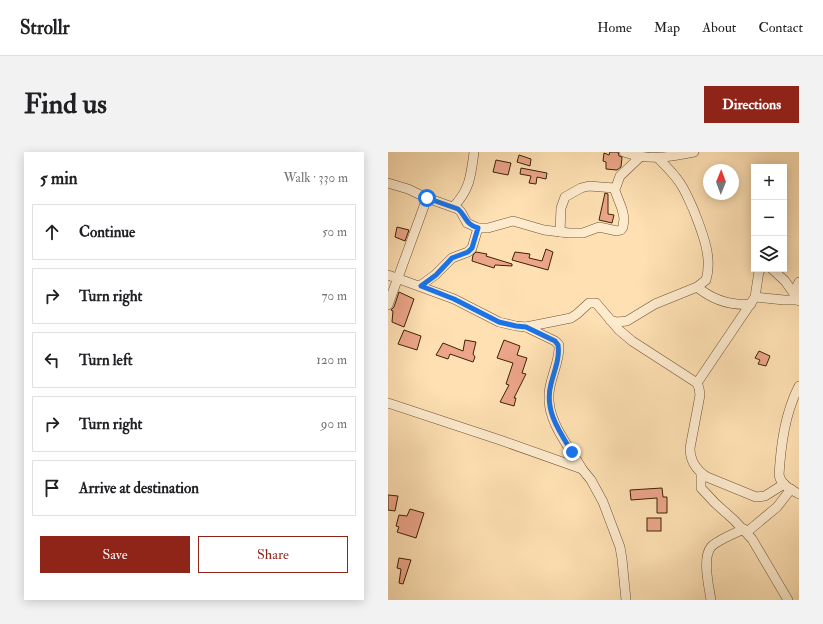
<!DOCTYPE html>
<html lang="en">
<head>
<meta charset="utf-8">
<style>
	body { margin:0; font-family:"IM FELL Double Pica",serif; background:#f2f2f2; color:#202124 }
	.controls { position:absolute; right:12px; top:12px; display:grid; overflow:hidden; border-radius:0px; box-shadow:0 2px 10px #0003 }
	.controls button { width:36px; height:36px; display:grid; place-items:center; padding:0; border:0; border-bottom:1px solid #e0e0e0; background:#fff; color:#202124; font:20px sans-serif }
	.compass { position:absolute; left:315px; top:12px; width:36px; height:36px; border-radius:50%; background:#fff; box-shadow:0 2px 10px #0003; rotate:1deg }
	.stop { position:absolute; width:12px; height:12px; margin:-9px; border:3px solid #1a73e8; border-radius:50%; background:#fff }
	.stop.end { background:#1a73e8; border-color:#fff; box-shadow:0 1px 4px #0008 }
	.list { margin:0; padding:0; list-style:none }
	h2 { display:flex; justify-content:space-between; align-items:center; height:52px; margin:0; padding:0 16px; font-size:17px }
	h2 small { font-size:13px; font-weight:400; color:#757577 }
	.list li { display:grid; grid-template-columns:26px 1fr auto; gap:12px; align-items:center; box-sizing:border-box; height:56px; margin:0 8px 8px; padding:0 8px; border:1px solid #e0e0e0; border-radius:0px }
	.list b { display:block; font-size:15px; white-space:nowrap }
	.list em { font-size:13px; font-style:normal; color:#757577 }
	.actions { display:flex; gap:8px; padding:12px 16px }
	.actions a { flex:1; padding:9px 0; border:1px solid #8f2418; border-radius:0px; text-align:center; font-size:14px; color:#8f2418 }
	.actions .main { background:#8f2418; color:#fff }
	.icon { flex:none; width:22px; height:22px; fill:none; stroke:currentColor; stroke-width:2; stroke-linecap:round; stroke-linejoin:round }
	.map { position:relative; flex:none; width:411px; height:448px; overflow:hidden; border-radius:0px }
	header { display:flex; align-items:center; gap:24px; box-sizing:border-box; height:56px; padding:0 20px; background:#fff; border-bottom:1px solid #e0e0e0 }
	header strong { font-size:19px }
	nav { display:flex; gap:22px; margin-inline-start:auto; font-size:14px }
	.intro { display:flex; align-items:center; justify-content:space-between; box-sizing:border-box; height:96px; padding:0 24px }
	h1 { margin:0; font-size:28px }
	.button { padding:10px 18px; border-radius:0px; background:#8f2418; color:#fff; font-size:14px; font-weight:700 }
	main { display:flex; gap:24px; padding:0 24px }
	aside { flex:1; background:#fff; border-radius:0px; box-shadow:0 2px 10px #0003 }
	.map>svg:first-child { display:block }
	.building { fill:#eca589; stroke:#3c2207 }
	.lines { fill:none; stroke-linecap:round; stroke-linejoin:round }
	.minor-casing { stroke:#6c5232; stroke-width:10 }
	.minor { stroke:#feebce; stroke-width:9 }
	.route { stroke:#1a73e8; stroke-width:5 }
</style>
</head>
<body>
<header>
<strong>Strollr</strong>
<nav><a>Home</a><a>Map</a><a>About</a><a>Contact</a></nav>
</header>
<div class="intro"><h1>Find us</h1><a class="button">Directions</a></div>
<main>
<aside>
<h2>5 min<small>Walk · 330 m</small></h2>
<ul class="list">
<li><svg class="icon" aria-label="ahead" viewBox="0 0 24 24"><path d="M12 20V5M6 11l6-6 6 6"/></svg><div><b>Continue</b></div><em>50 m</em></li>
<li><svg class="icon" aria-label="right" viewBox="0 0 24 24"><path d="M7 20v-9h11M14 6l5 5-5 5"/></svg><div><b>Turn right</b></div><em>70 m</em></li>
<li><svg class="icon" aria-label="left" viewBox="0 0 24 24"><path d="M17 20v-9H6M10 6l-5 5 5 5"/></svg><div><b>Turn left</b></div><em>120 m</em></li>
<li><svg class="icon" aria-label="right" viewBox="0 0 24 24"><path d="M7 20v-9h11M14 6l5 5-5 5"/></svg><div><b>Turn right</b></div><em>90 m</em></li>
<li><svg class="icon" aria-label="arrive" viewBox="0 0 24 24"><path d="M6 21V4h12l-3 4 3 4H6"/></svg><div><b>Arrive at destination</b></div></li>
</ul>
<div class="actions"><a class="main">Save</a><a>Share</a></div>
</aside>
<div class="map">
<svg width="411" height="448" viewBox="0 0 411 448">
	<rect width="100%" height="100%" fill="#fee0b3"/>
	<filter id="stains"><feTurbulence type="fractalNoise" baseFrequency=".005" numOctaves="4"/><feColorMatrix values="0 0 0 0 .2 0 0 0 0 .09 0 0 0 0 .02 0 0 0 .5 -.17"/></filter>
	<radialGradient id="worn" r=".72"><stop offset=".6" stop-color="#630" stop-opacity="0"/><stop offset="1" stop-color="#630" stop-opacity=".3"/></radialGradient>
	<!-- building -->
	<g class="building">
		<polygon points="222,0 230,0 231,4 234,5 233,15 229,18 218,17 218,10 215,9 216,1 221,3"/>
		<polygon points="131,3 143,7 142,14 129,10"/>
		<polygon points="108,8 123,11 120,23 105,20"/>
		<polygon points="133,16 159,21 158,27 149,25 148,32 141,31 143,24 132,22"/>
		<polygon points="217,41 220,42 220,62 226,63 224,71 211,68"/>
		<polygon points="9,75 21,78 17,89 7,85"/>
		<polygon points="158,97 165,100 160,118 124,108 127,100 142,102 141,106 154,109"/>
		<polygon points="88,100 99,102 98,104 124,112 124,114 107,113 106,116 84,109 85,103"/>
		<polygon points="11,140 26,147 16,175 4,170 5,159 3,158 6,155"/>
		<polygon points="16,178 33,184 29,198 10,192"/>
		<polygon points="77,188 88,190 85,202 87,205 85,210 62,202 60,207 48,203 55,191 75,199"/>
		<polygon points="116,188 132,194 129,203 139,206 134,221 138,222 126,246 128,246 126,254 112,250 121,233 118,232 125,211 109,206"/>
		<polygon points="371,199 382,204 378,214 370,212 372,208 367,206"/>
		<polygon points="274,336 275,345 279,345 279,361 269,361 269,346 243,348 242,338"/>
		<polygon points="0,343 10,344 7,359 0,358"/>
		<polygon points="22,357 36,361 28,386 9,380 11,375 8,374 11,363 19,364"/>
		<rect x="259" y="366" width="14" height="13"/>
		<polygon points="11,406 23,408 15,432 11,431 13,417 9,416"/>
	</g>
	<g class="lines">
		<!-- minor casing -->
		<g class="minor-casing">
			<g id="minor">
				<path d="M236 0C261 9 281 5 306 0"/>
				<polyline points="0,31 20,37 39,46 70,57 73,60 79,71 90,76 100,76 125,69 156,78 181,81 195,81 211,75 229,79 233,78 235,75 236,66 234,57 226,36"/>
				<path d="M65 55C82 38 83 23 86 0"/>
				<polyline points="172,80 173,56 177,45 193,36 201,34 226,36 228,35 232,24 252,5"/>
				<polyline points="384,117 397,129 411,149"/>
				<path d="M0 123 66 147 111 170 128 174 138 175 183 166 189 162 201 151H208L231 178 244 189 309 231 311 236 312 243 302 296C302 309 308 318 319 325L368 345 377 344 396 332"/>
				<polyline points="33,133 47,123 64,106 80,100 84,96 90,76"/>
				<path d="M309 135C325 148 343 154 363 152"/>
				<polyline points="406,140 411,130"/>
				<polyline points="367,145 396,148 411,148"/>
				<polyline points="0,153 39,46"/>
				<path d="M222 168 229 170 239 169 267 152 309 135 318 128C325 105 314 80 306 59 302 50 298 40 292 31 286 22 278 14 270 6"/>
				<path d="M138 175 167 189 171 193C172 210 162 225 161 242 159 270 181 294 194 317"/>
				<polyline points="309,231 367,145 371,119 373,117"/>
				<path d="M411 234C397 261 393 292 391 323 393 333 402 337 411 342"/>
				<polyline points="0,251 112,288 194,317 203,328 215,350 232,395 234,407 238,448"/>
				<polyline points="313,321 313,336 327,351 346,368 364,387 400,448"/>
				<polyline points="359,380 389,355 403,337"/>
				<path d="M323 448C321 435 314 406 323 395 328 389 347 381 356 377"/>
			</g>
		</g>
		<!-- minor -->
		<use href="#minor" class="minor"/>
	</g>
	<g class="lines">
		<!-- route -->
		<path class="route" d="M39 46 70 57C79 65 77 72 90 76L84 96 80 100 64 106 48 123 33 134 66 147 111 170 128 174 138 175 167 189 170 193C172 207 166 219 163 232 156 258 171 279 184 300"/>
	</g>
	<rect width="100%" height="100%" filter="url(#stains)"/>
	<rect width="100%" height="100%" fill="url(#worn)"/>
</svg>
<div class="controls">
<button>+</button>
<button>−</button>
<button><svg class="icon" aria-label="layers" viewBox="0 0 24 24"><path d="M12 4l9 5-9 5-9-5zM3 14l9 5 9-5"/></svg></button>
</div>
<svg class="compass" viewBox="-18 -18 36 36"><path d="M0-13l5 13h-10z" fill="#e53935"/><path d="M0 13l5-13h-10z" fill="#757577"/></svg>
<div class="stop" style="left:39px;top:46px"></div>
<div class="stop end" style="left:184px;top:300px"></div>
</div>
</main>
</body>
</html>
